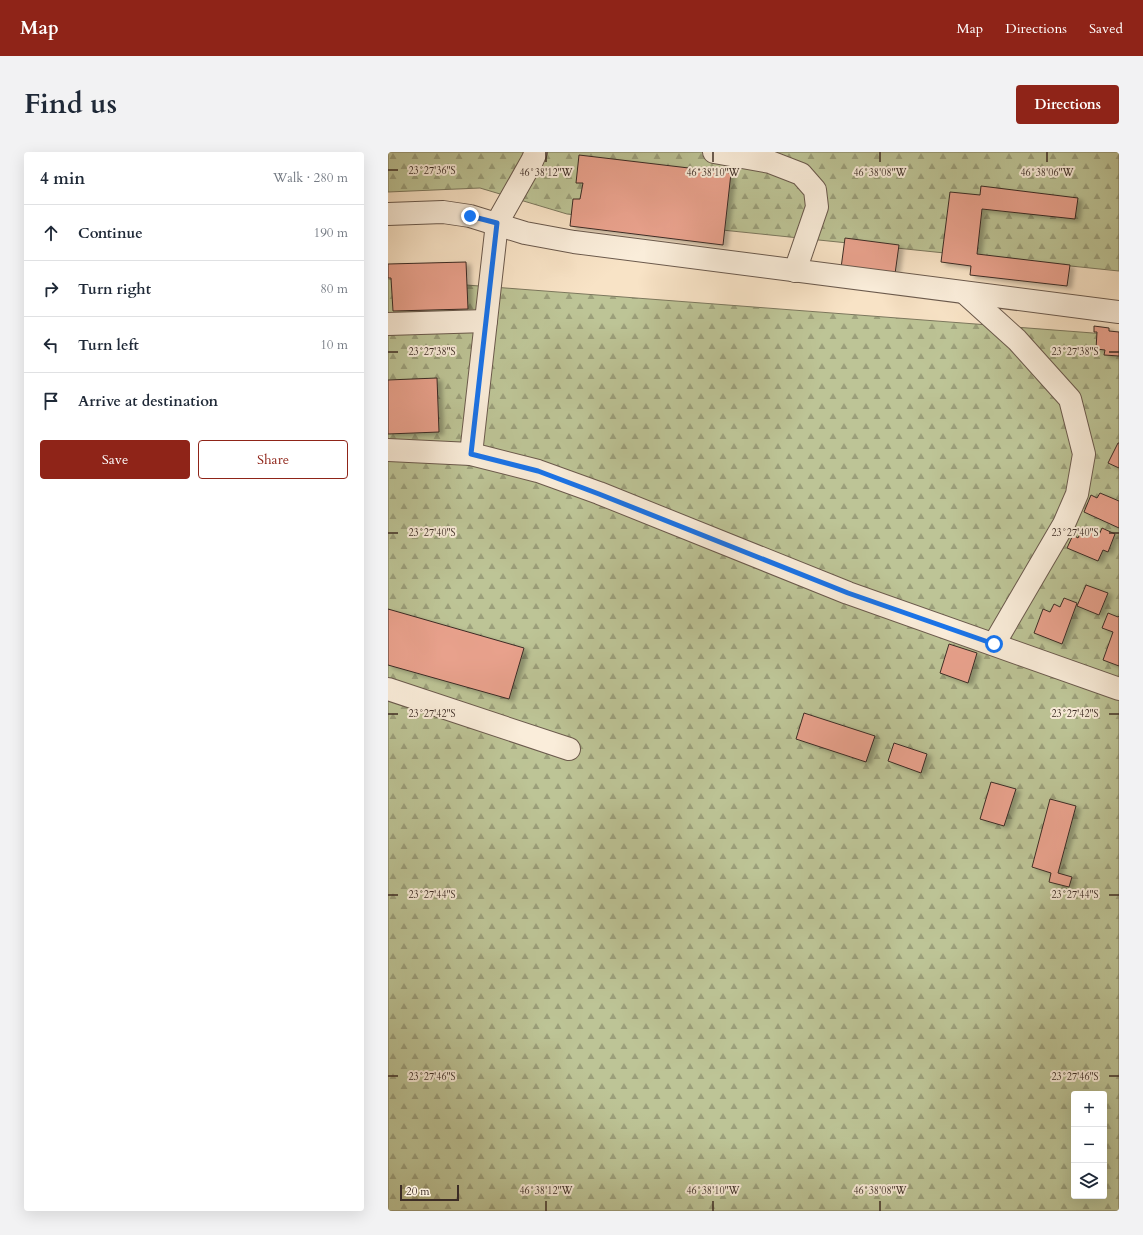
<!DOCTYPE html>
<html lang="en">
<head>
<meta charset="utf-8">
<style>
	body { margin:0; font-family:Cardo,serif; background:#f2f2f3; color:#1f2937 }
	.controls { position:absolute; right:12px; bottom:12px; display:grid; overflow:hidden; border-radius:4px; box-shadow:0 4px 16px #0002 }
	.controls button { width:36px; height:36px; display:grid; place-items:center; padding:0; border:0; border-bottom:1px solid #e0e1e3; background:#fff; color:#1f2937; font:20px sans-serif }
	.scale { position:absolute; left:12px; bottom:10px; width:59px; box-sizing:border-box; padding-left:4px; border:2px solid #3c2c25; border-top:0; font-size:11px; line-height:14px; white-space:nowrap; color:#3c2c25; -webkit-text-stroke:3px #faedda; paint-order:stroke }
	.stop { position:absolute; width:12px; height:12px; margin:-9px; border:3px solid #1a73e8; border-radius:50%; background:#fff }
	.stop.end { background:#1a73e8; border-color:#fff; box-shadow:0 1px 4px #0008 }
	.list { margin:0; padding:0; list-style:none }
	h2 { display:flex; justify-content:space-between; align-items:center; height:52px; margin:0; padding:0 16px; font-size:17px }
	h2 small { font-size:13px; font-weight:400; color:#747a83 }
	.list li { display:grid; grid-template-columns:26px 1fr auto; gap:12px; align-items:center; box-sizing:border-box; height:56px; padding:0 16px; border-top:1px solid #e0e1e3 }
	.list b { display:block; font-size:15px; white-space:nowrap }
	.list em { font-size:13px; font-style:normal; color:#747a83 }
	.actions { display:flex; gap:8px; padding:12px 16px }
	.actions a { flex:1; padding:9px 0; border:1px solid #8f2418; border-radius:4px; text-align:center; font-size:14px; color:#8f2418 }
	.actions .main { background:#8f2418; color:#fff }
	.icon { flex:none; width:22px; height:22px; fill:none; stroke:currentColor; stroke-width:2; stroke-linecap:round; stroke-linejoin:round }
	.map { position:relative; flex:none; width:731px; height:1059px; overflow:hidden; border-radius:4px }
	header { display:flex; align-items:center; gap:24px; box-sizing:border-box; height:56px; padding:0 20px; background:#8f2418; color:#fff }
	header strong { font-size:19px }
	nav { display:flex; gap:22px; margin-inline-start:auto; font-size:14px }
	.intro { display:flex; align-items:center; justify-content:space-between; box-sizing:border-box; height:96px; padding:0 24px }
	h1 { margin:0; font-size:28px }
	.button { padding:10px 18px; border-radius:4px; background:#8f2418; color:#fff; font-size:14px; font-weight:700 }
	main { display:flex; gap:24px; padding:0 24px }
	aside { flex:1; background:#fff; border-radius:4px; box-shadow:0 4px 16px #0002 }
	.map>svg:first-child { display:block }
	.forest { fill:url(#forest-firs); stroke:#7c785e; fill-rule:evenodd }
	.building { fill:#e8a18c; stroke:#3c2c25; filter:url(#shadow) }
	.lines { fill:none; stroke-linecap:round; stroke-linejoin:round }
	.minor-casing { stroke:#6b5a4d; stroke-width:24 }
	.minor { stroke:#faedda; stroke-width:22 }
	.route { stroke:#1a73e8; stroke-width:5 }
	.ticks { fill:none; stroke:#3c2c25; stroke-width:1.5 }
	.ticks-label { font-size:10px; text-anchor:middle; fill:#3c2c25; stroke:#faedda; stroke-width:4; stroke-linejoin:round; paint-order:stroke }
</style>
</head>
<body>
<header>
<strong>Map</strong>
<nav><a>Map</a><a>Directions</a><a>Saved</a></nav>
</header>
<div class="intro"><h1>Find us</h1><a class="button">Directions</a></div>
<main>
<aside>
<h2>4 min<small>Walk · 280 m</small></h2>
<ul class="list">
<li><svg class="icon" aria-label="ahead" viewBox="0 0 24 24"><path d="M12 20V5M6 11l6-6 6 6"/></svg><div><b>Continue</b></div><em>190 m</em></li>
<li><svg class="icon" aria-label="right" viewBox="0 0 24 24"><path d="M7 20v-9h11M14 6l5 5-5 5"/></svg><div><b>Turn right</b></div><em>80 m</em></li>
<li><svg class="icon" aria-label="left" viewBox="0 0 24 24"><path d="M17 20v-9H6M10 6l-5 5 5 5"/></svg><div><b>Turn left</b></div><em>10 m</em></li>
<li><svg class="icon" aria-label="arrive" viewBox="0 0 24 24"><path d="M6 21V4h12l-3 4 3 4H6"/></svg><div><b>Arrive at destination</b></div></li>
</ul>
<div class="actions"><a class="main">Save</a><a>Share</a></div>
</aside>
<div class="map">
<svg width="731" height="1059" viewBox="0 0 731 1059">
	<defs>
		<pattern id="forest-firs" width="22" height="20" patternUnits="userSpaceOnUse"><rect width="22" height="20" fill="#bdc496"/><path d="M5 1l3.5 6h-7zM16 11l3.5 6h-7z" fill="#9b9f7a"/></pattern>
		<filter id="shadow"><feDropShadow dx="4.5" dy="2.5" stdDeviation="2" flood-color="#0004"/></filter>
	</defs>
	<rect width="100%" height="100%" fill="#f8e3c6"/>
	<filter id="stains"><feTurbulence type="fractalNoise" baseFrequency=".005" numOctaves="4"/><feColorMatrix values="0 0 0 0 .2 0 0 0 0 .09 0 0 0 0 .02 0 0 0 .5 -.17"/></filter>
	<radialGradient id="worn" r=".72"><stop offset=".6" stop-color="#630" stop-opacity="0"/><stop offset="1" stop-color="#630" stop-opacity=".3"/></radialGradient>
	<!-- forest -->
	<g class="forest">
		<polygon points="0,0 731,0 731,119 179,62 92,36 0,40"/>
		<path d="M0 127 731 183V1059H0ZM686 942H716V1044H686Z"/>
	</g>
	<!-- building -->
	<g class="building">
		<polygon points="191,3 343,21 335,93 182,74 185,47 192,47 195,31 188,31"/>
		<polygon points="593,34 690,46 687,67 594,57 589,102 682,113 679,134 582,123 583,114 553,110 562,40 592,43"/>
		<polygon points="457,86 511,93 507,122 453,116"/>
		<polygon points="78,110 80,157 5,159 3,126 0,126 0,112"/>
		<polygon points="706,174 721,176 721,179 731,180 731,204 716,203 717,198 708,197 709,180 706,180"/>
		<polygon points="49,226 51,280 0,282 0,228"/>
		<polygon points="730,291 731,291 731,316 720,311"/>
		<polygon points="712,341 731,349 731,376 696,360 703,343 709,346"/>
		<polygon points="695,375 711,383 714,376 727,382 720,400 715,398 710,409 679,396 685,383 690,386"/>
		<polygon points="698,433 720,441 711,463 689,454"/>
		<polygon points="676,446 689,451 674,492 646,481 655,457 662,460 666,452 672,455"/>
		<polygon points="0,457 136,496 121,547 0,513"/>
		<polygon points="720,461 730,465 731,464 731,514 715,508 725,480 714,476"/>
		<polygon points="561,492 589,501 580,531 552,521"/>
		<polygon points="416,561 487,584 478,610 408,587"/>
		<polygon points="506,591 539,602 533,621 500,609"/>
		<polygon points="603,630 628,637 616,674 592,667"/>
		<polygon points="662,647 688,654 670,721 684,725 681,735 661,730 663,721 644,715"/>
	</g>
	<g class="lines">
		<!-- minor casing -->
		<g class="minor-casing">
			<g id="minor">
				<polyline points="326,0 382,10 413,22 427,38 429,55 407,119"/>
				<polyline points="0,62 55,60 82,64 137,81 186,90 731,160"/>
				<polyline points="577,141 629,188 682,247 696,302 689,342 676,372 606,492"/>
				<polyline points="0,172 98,169"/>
				<polyline points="0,298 83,302 150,319 211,341 460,441 731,537"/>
				<polyline points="83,302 109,71 144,9 148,0"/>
				<polyline points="0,537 181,597"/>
			</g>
		</g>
		<!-- minor -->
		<use href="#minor" class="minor"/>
	</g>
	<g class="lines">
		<!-- route -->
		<polyline class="route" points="82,64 109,71 83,302 150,319 211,342 460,441 606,492"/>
	</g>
	<!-- ticks -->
	<path class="ticks" d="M158 0V10M325 0V10M492 0V10M659 0V10M0 18H10M0 200H10M721 200H731M0 381H10M721 381H731M0 562H10M721 562H731M0 743H10M721 743H731M0 924H10M721 924H731M158 1049V1059M325 1049V1059M492 1049V1059"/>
	<g class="ticks-label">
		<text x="44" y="22">23°27'36"S</text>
		<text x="158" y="24">46°38'12"W</text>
		<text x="325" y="24">46°38'10"W</text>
		<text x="492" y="24">46°38'08"W</text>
		<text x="659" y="24">46°38'06"W</text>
		<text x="44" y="203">23°27'38"S</text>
		<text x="687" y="203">23°27'38"S</text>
		<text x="44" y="384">23°27'40"S</text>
		<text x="687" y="384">23°27'40"S</text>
		<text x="44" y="565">23°27'42"S</text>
		<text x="687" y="565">23°27'42"S</text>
		<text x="44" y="746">23°27'44"S</text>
		<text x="687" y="746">23°27'44"S</text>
		<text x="44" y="928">23°27'46"S</text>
		<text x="687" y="928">23°27'46"S</text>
		<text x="158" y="1042">46°38'12"W</text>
		<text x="325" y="1042">46°38'10"W</text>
		<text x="492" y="1042">46°38'08"W</text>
	</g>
	<rect width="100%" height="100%" filter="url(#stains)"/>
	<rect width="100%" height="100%" fill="url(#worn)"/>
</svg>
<div class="controls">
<button>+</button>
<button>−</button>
<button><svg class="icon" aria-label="layers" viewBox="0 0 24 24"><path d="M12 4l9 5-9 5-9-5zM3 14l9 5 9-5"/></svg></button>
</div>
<div class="scale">20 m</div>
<div class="stop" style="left:606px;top:492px"></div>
<div class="stop end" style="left:82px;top:64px"></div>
</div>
</main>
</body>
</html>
